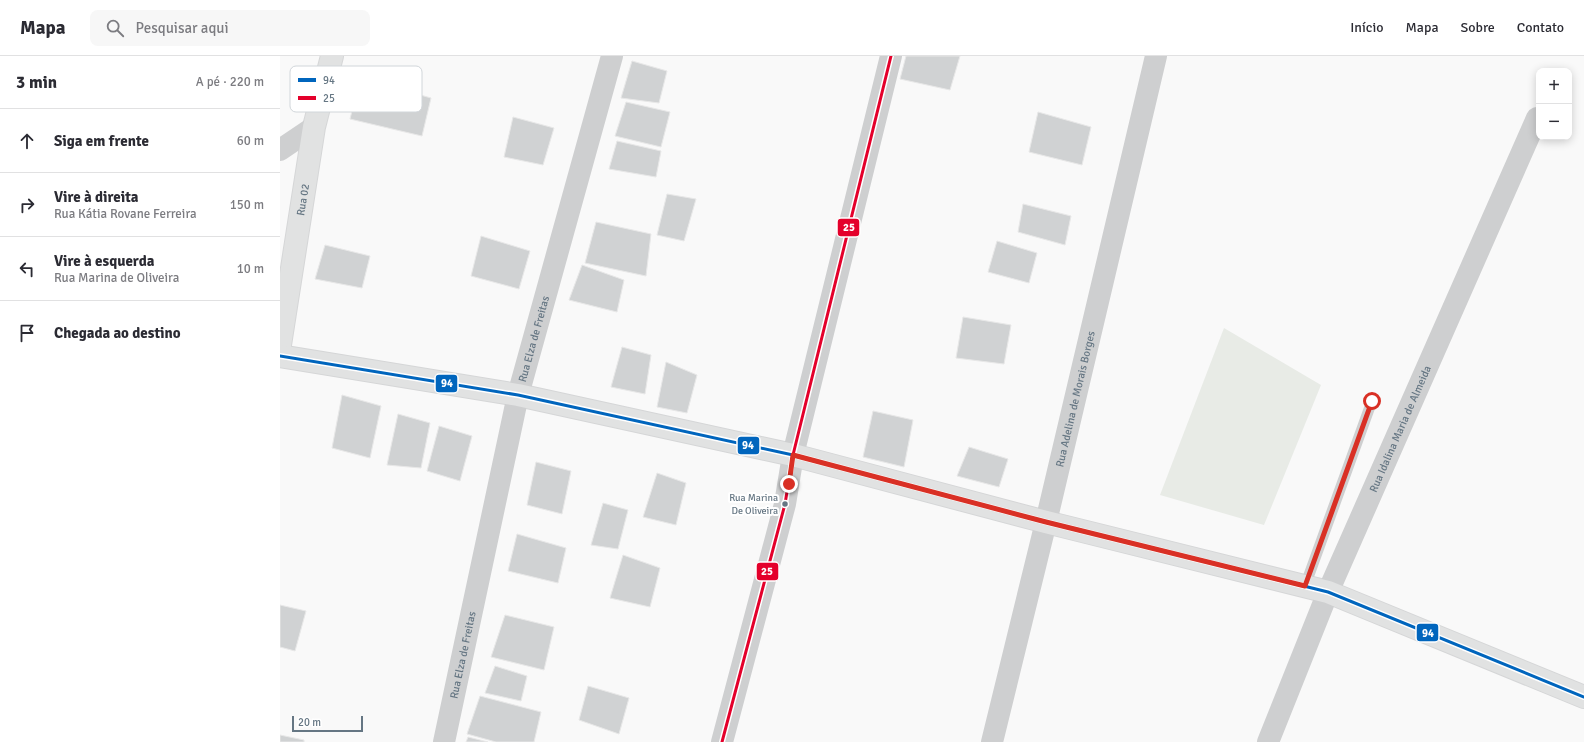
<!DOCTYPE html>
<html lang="pt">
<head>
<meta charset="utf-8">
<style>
	body { margin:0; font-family:Signika,sans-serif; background:#f7f7f7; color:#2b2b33 }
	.controls { position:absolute; right:12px; top:12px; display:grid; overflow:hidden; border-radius:8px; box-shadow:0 2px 10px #0003 }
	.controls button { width:36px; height:36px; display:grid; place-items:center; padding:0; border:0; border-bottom:1px solid #e1e1e2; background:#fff; color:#2b2b33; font:20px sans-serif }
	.scale { position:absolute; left:12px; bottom:10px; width:71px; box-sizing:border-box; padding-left:4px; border:2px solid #657683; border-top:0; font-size:11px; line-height:14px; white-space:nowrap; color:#657683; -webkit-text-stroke:3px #fff; paint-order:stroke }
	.stop { position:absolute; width:12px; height:12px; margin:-9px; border:3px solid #d93025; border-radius:50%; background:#fff }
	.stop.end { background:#d93025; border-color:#fff; box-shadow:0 1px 4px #0008 }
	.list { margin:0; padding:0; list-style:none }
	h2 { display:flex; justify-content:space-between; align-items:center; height:52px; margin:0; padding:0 16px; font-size:17px }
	h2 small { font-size:13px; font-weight:400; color:#7c7c81 }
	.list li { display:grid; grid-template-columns:26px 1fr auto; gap:12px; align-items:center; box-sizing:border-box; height:64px; padding:0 16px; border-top:1px solid #e1e1e2 }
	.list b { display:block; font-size:15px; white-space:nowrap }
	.list p { margin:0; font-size:13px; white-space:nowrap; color:#7c7c81 }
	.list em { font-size:13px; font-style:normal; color:#7c7c81 }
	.icon { flex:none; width:22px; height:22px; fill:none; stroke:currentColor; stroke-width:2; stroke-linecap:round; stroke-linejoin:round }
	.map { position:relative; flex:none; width:1304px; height:686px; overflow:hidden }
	header { display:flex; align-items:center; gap:24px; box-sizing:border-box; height:56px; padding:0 20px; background:#fff; border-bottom:1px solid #e1e1e2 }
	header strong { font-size:19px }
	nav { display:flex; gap:22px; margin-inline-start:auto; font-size:14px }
	.search { width:280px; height:36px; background:#f7f7f7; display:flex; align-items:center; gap:10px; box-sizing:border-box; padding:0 14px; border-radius:8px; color:#7c7c81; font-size:15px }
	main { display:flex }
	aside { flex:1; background:#fff }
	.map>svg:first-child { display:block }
	.green { fill:#e8ebe6 }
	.building { fill:#d0d2d3; stroke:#e8e8e8 }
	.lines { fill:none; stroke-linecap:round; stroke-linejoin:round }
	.secondary-casing { stroke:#d5d6d7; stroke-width:24 }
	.lane { stroke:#cecfd0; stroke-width:11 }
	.street { stroke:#cecfd0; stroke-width:22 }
	.secondary { stroke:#e1e2e2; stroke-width:22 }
	.bus-1-casing { stroke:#fff; stroke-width:6 }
	.bus-2-casing { stroke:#fff; stroke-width:6 }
	.bus-1 { stroke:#0065bd; stroke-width:3 }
	.bus-2 { stroke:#e4002b; stroke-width:3 }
	.route { stroke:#d93025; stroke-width:5 }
	.bus-dot { fill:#657683; stroke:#fff; stroke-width:1.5 }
	.labels { text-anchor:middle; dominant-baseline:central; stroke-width:4; stroke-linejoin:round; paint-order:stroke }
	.bus-label { font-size:10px; fill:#657683; stroke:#fff; text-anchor:end }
	.street-label { font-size:11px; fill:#657683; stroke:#fff }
	.key { fill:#fff; stroke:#d1d6da; stroke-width:1 }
	.key-label { font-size:11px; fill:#657683 }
	.line-badge { stroke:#fff; stroke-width:1.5 }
	.badge-label { font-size:11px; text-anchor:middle; font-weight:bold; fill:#fff }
</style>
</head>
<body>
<header>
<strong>Mapa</strong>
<div class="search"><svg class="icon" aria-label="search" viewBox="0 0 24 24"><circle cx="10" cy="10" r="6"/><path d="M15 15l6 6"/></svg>Pesquisar aqui</div>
<nav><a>Início</a><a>Mapa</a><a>Sobre</a><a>Contato</a></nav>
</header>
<main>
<aside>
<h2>3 min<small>A pé · 220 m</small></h2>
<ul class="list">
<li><svg class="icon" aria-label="ahead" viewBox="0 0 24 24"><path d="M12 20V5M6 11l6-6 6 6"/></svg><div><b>Siga em frente</b></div><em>60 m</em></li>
<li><svg class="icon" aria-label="right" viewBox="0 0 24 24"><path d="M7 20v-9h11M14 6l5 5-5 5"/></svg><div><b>Vire à direita</b><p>Rua Kátia Rovane Ferreira</p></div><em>150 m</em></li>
<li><svg class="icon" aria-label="left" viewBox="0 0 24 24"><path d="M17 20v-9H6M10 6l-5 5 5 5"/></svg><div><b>Vire à esquerda</b><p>Rua Marina de Oliveira</p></div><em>10 m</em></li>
<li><svg class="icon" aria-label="arrive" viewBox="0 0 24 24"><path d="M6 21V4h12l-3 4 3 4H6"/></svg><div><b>Chegada ao destino</b></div></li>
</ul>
</aside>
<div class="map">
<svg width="1304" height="686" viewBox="0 0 1304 686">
	<rect width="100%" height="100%" fill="#f9f9f9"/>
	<!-- green -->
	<polygon class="green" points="944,272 1041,329 984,469 880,439"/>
	<!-- building -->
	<g class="building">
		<polygon points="626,0 680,0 670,34 620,23"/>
		<polygon points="352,5 387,15 379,47 341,42"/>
		<polygon points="80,22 151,42 142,80 70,63"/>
		<polygon points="346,46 390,56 381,91 335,80"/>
		<polygon points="758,56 811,71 802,109 749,96"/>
		<polygon points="233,61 274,72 263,109 224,101"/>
		<polygon points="337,85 381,95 376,121 329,113"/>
		<polygon points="387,138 416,143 404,185 377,179"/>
		<polygon points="743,148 791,160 785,189 738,176"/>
		<polygon points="316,166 371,178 366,220 305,207"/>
		<polygon points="201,180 250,195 239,233 191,220"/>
		<polygon points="717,185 757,197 749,227 708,216"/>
		<polygon points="45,189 90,200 82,232 35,223"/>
		<polygon points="302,209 344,224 337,256 289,244"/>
		<polygon points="683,261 731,269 724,308 676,302"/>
		<polygon points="342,291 371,299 365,338 331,331"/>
		<polygon points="386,306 417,319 407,357 377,351"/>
		<polygon points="62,339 101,350 90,402 52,392"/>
		<polygon points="593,355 633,364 624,411 583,401"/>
		<polygon points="118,358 150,367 141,412 107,409"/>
		<polygon points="159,370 192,380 180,425 147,415"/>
		<polygon points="689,391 728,403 719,431 677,420"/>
		<polygon points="256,406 291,415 282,458 247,449"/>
		<polygon points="377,417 406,427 396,469 363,461"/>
		<polygon points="323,447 348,454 338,493 311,489"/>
		<polygon points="237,478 286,492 278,527 228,515"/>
		<polygon points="343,499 380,512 370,551 330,542"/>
		<polygon points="0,549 26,555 15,595 0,591"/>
		<polygon points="225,559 274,571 264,614 211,601"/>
		<polygon points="215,610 247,620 241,645 205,637"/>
		<polygon points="308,630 349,642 339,678 299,664"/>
		<polygon points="200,640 261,656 254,686 216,686 187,678"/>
		<polygon points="0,679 24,684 24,686 0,686"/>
		<polygon points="188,681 208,686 186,686"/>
	</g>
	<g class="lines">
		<!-- secondary casing -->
		<g class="secondary-casing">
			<g id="secondary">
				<path id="s4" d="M0 289 34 71 52 0"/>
				<polyline points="0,300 238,339 513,399 766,466 1048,536 1304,641"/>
			</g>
		</g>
		<!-- lane -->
		<polyline class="lane" points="1025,530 1092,345"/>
		<!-- street -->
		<g class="street">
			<polyline points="0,94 34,71"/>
			<path id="s1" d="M164 686 238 339 332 0"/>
			<polyline points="442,686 505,448 513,399 611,0"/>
			<path id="s2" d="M712 686 766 466 876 0"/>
			<path id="s3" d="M988 686 1048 536 1257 62"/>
		</g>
		<!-- secondary -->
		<use href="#secondary" class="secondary"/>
		<!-- bus-1 casing -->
		<g class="bus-1-casing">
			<polyline id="bus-1" points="0,300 238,339 513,399 766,466 1048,536 1304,641"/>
		</g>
		<!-- bus-2 casing -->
		<g class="bus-2-casing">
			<polyline id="bus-2" points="442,686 505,448 513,399 611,0"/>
		</g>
		<!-- bus-1 -->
		<use href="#bus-1" class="bus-1"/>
		<!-- bus-2 -->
		<use href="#bus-2" class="bus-2"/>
	</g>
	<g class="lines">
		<!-- route -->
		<polyline class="route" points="509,428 513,399 766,466 1025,530 1092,345"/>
	</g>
	<!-- markers -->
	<circle class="bus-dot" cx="505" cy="448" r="3.5"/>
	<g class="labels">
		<!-- bus labels -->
		<g class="bus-label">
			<text x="498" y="442">Rua Marina<tspan x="498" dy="13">De Oliveira</tspan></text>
		</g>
		<!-- street labels -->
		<g class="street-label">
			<text stroke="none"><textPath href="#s4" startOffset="147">Rua 02</textPath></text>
			<text stroke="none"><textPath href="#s1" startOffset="413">Rua Elza de Freitas</textPath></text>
			<text stroke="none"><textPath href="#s2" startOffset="353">Rua Adelina de Morais Borges</textPath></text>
			<text stroke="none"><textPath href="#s3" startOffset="340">Rua Idalina Maria de Almeida</textPath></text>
			<text stroke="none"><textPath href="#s1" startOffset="89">Rua Elza de Freitas</textPath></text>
		</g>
	</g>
	<!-- legend -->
	<rect x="10" y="10" width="132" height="46" rx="6" class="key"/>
	<rect x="18" y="22" width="18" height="4" fill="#0065bd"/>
	<rect x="18" y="40" width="18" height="4" fill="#e4002b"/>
	<g class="key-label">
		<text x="43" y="28">94</text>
		<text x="43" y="46">25</text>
	</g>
	<g class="line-badge">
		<rect x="557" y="162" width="23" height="19" rx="4" fill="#e4002b"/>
		<rect x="155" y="318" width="23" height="19" rx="4" fill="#0065bd"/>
		<rect x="457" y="380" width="23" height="19" rx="4" fill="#0065bd"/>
		<rect x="476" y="506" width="23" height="19" rx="4" fill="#e4002b"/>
		<rect x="1136" y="567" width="23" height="19" rx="4" fill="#0065bd"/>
	</g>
	<g class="badge-label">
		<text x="569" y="175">25</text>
		<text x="167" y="331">94</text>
		<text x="468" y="393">94</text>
		<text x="487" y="519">25</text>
		<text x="1148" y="581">94</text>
	</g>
</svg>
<div class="controls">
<button>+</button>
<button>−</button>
</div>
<div class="scale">20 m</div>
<div class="stop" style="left:1092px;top:345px"></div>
<div class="stop end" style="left:509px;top:428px"></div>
</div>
</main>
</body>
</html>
